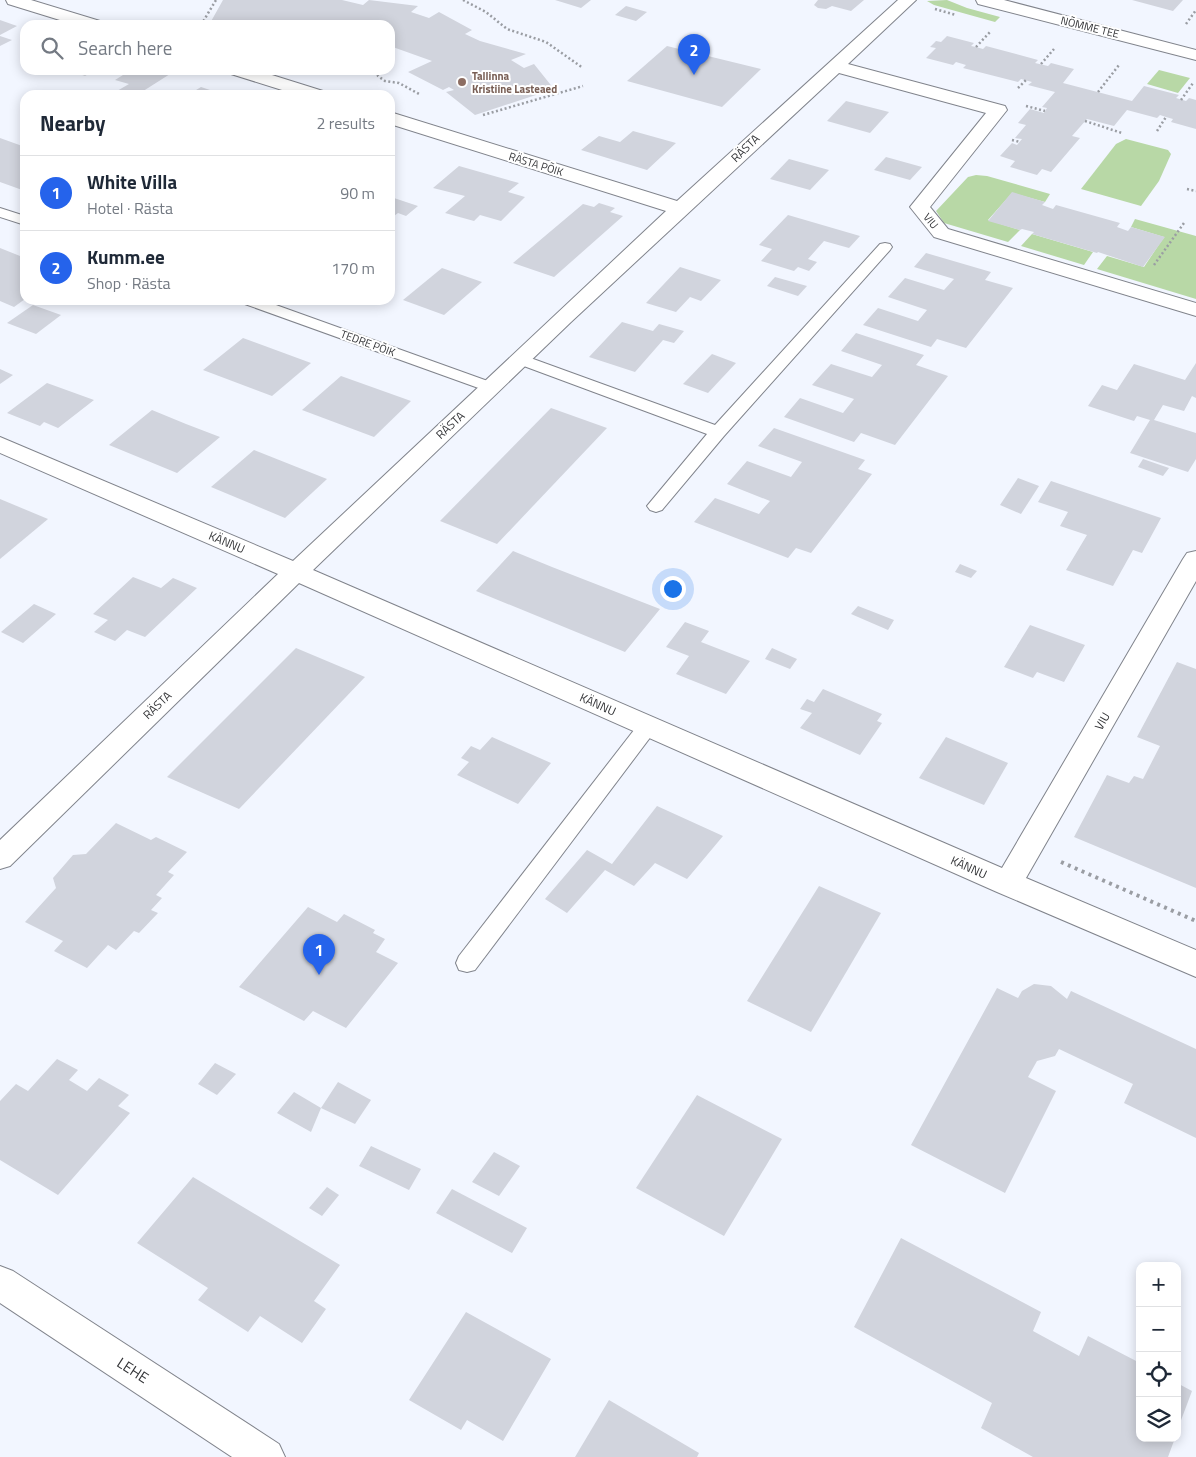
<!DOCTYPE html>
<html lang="en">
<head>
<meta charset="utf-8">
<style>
	body { margin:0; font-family:"Titillium Web",sans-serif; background:#f2f2f3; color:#1f2937 }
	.controls { position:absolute; right:15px; bottom:15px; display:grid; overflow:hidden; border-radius:10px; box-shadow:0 2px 12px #0003 }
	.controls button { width:45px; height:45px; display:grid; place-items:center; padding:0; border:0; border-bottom:1px solid #e0e1e3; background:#fff; color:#1f2937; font:25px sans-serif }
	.you { position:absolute; left:672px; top:588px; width:18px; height:18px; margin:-12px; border:4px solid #fff; border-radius:50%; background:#1a73e8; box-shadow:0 0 0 8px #1a73e833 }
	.badge { display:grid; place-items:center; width:32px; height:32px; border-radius:50%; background:#2563eb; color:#fff; font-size:16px; font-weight:700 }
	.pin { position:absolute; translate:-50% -41px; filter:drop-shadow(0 1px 2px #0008) }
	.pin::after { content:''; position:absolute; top:26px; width:18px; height:15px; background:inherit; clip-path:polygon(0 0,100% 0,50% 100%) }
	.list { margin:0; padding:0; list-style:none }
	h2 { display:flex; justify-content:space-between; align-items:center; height:65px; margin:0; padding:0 20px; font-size:21px }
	h2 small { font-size:16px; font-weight:400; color:#747a83 }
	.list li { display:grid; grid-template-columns:32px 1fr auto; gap:15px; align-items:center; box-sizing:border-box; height:75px; padding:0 20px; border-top:1px solid #e0e1e3 }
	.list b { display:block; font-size:19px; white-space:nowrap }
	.list p { margin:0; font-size:16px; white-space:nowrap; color:#747a83 }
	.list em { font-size:16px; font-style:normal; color:#747a83 }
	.icon { flex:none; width:28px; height:28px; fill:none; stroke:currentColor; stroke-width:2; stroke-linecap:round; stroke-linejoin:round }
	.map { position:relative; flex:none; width:1196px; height:1457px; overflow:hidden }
	.search { position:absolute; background:#fff; box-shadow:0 2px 12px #0003; left:20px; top:20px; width:375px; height:55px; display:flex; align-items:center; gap:12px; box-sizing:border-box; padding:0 18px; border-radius:15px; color:#747a83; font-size:19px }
	.panel { position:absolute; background:#fff; box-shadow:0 2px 12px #0003; left:20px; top:90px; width:375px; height:215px; border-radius:15px }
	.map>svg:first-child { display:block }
	.green { fill:#b8d8a6 }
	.building { fill:#d1d4dd }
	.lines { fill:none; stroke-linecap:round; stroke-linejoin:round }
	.service-casing { stroke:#81848c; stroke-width:2 }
	.minor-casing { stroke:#81848c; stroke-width:2 }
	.tertiary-casing { stroke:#81848c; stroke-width:2 }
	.path-far1 { stroke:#9a9da3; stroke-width:2.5; stroke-dasharray:2 2.5; stroke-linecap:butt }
	.path { stroke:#9a9da3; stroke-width:4; stroke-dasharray:3 4.5; stroke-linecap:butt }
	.service { fill:#fff; fill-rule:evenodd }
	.minor { fill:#fff; fill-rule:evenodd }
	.tertiary { fill:#fff; fill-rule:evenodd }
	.education-dot { fill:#8d6e63; stroke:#fff; stroke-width:2 }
	.labels { text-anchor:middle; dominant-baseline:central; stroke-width:4; stroke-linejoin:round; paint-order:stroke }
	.far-street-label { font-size:11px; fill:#333437; stroke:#fff }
	.far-education-label { font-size:11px; font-weight:bold; fill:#785e54; stroke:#fff; text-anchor:start }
	.street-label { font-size:12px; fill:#333437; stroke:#fff }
	.near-street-label { font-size:15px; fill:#333437; stroke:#fff }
</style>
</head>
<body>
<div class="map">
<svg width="1196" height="1457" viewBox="0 0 1196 1457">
	<rect width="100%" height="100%" fill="#f2f6ff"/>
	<!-- green -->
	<g class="green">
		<polygon points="947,0 967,8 1000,17 995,22 934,5 927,1"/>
		<polygon points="1159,70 1190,78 1178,93 1147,84"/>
		<polygon points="1126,139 1168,150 1171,154 1159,181 1141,206 1081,189 1116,144"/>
		<polygon points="976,175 987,176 1050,194 1045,202 1012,193 988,220 1020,230 1008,242 944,223 936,211 968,177"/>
		<polygon points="1135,219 1196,236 1196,299 1097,269 1107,256 1144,267 1164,237 1131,227"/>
		<polygon points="1032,234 1093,252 1084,265 1021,246"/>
	</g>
	<!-- building -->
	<g class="building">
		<polygon points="223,0 342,0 363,5 369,0 418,6 411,12 429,18 439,12 472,30 465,34 480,41 526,54 511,60 524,68 534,64 554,89 475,115 446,92 454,90 449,87 443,90 408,72 432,61 390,46 390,25 209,25"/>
		<polygon points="555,0 591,0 581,8"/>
		<polygon points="818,0 864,0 851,11 832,6 826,9 818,8 814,5"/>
		<polygon points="1132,0 1183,0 1173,11"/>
		<polygon points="626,6 647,12 636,21 615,15"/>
		<polygon points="0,20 17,26 0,35"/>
		<polygon points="0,36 12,40 0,46"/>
		<polygon points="947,36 974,43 971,46 976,47 983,49 986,46 1038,60 1035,63 1048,66 1051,63 1074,69 1063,83 1132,101 1144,86 1179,95 1176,98 1186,101 1189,98 1196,100 1196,129 1171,122 1173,119 1166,117 1160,115 1157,118 1127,110 1114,126 1087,119 1072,136 1080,138 1051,172 1042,169 1037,175 1010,167 1015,161 1000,156 1012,143 1017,145 1022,139 1015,138 1026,125 1018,123 1030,109 1044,113 1047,108 1042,107 1055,92 1028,85 1032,82 1021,79 1018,82 963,68 966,65 956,62 953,65 926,58 936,48 930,47 936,41 941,42"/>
		<polygon points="667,46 761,69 722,107 627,81"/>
		<polygon points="69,70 95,70 85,76"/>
		<polygon points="131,70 157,70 170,74 137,95 117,91 129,84 115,80"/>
		<polygon points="201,87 225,95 188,95"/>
		<polygon points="846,101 889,112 870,133 827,121"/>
		<polygon points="633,131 676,143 647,170 581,150 599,136 620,142"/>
		<polygon points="0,138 25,147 25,191 0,182"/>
		<polygon points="886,157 922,167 910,180 874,170"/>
		<polygon points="789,159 829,170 810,190 770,179"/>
		<polygon points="459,166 519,183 508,192 525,197 501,221 480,215 474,221 445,213 465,196 433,188"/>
		<polygon points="1012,192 1045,202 1042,205 1053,209 1056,205 1120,223 1117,227 1128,231 1131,227 1165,237 1143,267 1098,252 1097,253 1032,234 1034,232 1022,229 1020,230 988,221"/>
		<polygon points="391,197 418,206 406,216 398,213 390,219"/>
		<polygon points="599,203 615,208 610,212 623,216 554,277 513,263 583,204 594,207"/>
		<polygon points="788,215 860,236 849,248 824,241 808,259 817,262 809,271 798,267 794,271 761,261 772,249 759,245"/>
		<polygon points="0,248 25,258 25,299 14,307 0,301"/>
		<polygon points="926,253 991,272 985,280 1013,288 966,348 937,339 931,347 863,325 878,308 918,321 927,310 888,297 905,278 944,290 954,279 914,267"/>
		<polygon points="680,267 721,280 701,301 690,297 676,312 646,303"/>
		<polygon points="442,268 482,282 444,315 403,300"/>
		<polygon points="775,277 807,286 798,296 767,286"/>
		<polygon points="33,305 61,315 36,334 7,323"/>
		<polygon points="622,322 653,331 659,324 684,331 674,343 663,340 635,372 589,357"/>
		<polygon points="856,333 924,355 916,365 948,376 895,445 861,433 854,442 784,417 800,398 843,413 854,399 812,385 831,364 872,377 882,365 841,351"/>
		<polygon points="243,338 311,363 272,396 203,370"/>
		<polygon points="712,354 736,363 708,393 683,384"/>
		<polygon points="1196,363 1196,398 1192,396 1184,411 1163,405 1154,420 1196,433 1196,459 1188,472 1130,453 1150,420 1137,416 1134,421 1088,406 1102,385 1117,390 1134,364 1185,380"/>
		<polygon points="0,369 13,375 0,384"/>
		<polygon points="341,376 411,401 374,437 302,410"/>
		<polygon points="47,383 94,400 58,428 44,422 40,426 7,413"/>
		<polygon points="551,408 607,428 497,544 440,521"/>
		<polygon points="152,410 186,424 220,437 177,473 109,445"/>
		<polygon points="774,428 865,460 858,469 872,474 811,553 796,548 788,558 694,522 715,498 759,514 762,510 770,501 727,484 747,461 791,477 802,462 758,446"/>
		<polygon points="254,450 327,479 285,518 211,487"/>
		<polygon points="1143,459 1169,468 1163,476 1138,467"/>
		<polygon points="1018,478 1039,486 1021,514 1000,505"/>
		<polygon points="1051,481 1161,518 1142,553 1133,550 1113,586 1066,570 1087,535 1060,526 1068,512 1038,502"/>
		<polygon points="0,499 48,519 0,559"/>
		<polygon points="513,551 552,567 660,609 625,652 476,591"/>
		<polygon points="960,564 977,571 971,578 955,572"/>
		<polygon points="133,577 161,588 173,578 197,588 145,637 127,630 115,641 94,632 108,620 93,614"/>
		<polygon points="34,604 56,614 23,643 1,632"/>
		<polygon points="858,606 894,620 888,630 851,614"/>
		<polygon points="685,622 709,631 701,642 750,661 726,694 676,674 689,656 666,647"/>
		<polygon points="1030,625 1085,645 1064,682 1037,672 1033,678 1004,667"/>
		<polygon points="296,648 365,677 239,809 167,777"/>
		<polygon points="772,648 797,659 790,669 765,659"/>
		<polygon points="1177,662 1196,669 1196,888 1074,837 1107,775 1129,783 1134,776 1143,779 1160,746 1137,737"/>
		<polygon points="823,689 882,714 877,721 882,723 860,755 800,728 812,713 800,709 807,699 814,702"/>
		<polygon points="492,737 551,763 518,804 457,775 469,762 461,758 471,746 480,750"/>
		<polygon points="946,737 1008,763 984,805 919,778"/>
		<polygon points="657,806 723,836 687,879 655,863 634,886 605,870 567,913 545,899 587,850 612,864"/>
		<polygon points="116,823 151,840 156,837 187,852 168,872 174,875 156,895 162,898 151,910 158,913 139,933 134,931 116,950 108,945 87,968 54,951 63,941 25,922 56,888 53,878 73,855 86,854"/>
		<polygon points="819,886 881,913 811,1032 747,1001"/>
		<polygon points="308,907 337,922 344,914 375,930 373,933 385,939 376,952 398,963 346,1028 313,1011 304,1021 239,987"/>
		<polygon points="1034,984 1051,986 1067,999 1071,991 1196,1049 1196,1138 1124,1103 1133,1084 1059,1049 1055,1056 1037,1061 1028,1077 1056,1091 1005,1193 911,1145 997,988 1018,998 1022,991"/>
		<polygon points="57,1059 78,1070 69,1080 87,1091 99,1078 129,1095 118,1106 130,1113 58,1195 0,1160 0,1101 16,1084 28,1091"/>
		<polygon points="215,1063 236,1074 217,1095 198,1084"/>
		<polygon points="338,1082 371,1100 355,1124 321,1108"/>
		<polygon points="294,1092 321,1108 311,1132 277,1113"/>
		<polygon points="697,1095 782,1139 724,1236 636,1188"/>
		<polygon points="371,1146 421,1169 409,1190 359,1166"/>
		<polygon points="494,1152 520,1166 499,1196 472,1182"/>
		<polygon points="193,1177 340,1265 314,1301 326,1309 302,1343 260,1316 248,1332 198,1300 208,1288 137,1243"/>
		<polygon points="327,1187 339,1195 322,1216 309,1208"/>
		<polygon points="452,1189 527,1228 512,1253 436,1213"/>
		<polygon points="901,1238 1041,1312 1033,1331 1079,1356 1088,1336 1140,1363 1140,1438 1175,1438 1168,1457 1033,1457 981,1428 992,1403 854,1327"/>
		<polygon points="466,1312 551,1359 503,1441 467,1420 461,1430 409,1400"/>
		<polygon points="1177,1383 1192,1391 1177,1431"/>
		<polygon points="609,1400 699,1453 697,1457 575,1457"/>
	</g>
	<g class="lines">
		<!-- service casing -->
		<g class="service-casing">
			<g id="service">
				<polygon points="0,208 25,216 25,225 0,217"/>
				<polygon points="885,243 890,244 892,247 890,250 724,436 662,510 656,512 650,510 647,506 707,434 513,362 511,359 513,356 525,356 715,425 880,244"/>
				<polygon points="239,300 262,300 496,384 498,387 496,390 484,390 242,303"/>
				<polygon points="648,719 655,721 658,726 655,731 475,970 467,972 459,970 456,963 459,956 641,721"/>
			</g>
		</g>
		<!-- minor casing -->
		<g class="minor-casing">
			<g id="minor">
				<polygon points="6,0 31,0 100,21 103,25 76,25 8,4"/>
				<polygon points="898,0 916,0 848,64 1005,106 1007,110 930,207 948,229 1196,303 1196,316 934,237 910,207 986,113 839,73 571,322 313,570 1002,868 1183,559 1187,553 1196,551 1196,581 1026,878 1196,950 1196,977 997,892 299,583 10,866 0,869 0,840 278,574 0,453 0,437 293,561 666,211 390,124 390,112 677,201"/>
				<polygon points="228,70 256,70 323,91 326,95 298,95 231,74"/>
				<polygon points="0,1266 13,1271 279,1444 285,1457 232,1457 0,1303"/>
			</g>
		</g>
		<!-- tertiary casing -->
		<g class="tertiary-casing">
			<polygon id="tertiary" points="976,0 1004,0 1196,50 1196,60 978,4"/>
		</g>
		<!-- path-far1 -->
		<g class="path-far1">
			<polyline points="463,0 486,12 507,29 546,42 583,68"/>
			<polyline points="935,9 956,15"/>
			<polyline points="1186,24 1196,10"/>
			<polyline points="201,25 216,0"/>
			<polyline points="976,47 990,32"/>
			<polyline points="1041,64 1054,49"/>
			<polyline points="377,70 378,76 385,81 399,83 419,94"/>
			<polyline points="1018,88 1026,80"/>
			<polyline points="1098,92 1119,65"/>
			<polyline points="1181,100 1193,83"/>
			<polyline points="1026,106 1045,111"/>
			<polyline points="483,115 583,86"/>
			<polyline points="1085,121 1122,133"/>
			<polyline points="1157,131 1166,117"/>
			<polyline points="1012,140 1020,142"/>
			<polyline points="1187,189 1196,191"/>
			<polyline points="1154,265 1184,223"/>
		</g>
		<!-- path -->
		<polyline class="path" points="1061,862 1196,921"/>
		<!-- service -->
		<use href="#service" class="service"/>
		<!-- minor -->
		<use href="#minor" class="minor"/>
		<!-- tertiary -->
		<use href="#tertiary" class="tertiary"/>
	</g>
	<!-- markers -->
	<circle class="education-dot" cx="462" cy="82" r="5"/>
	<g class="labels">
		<!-- far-street labels -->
		<g class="far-street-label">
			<text transform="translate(1090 27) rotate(14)">NÕMME TEE</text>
			<text transform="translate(536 164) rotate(17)">RÄSTA PÕIK</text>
			<text transform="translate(931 221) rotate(50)">VIU</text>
			<text transform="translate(368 343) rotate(20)">TEDRE PÕIK</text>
		</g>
		<!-- far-education labels -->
		<g class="far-education-label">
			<text x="472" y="76">Tallinna<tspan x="472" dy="13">Kristiine Lasteaed</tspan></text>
		</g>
		<!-- street labels -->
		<g class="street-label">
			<text transform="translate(745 148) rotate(-44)">RÄSTA</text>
			<text transform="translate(450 425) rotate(-43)">RÄSTA</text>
			<text transform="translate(227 542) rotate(23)">KÄNNU</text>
			<text transform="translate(598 704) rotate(24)">KÄNNU</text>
			<text transform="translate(157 705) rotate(-44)">RÄSTA</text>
			<text transform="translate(1102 721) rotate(-60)">VIU</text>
			<text transform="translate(969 867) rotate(24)">KÄNNU</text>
		</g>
		<!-- near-street labels -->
		<g class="near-street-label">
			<text transform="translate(133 1370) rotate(33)">LEHE</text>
		</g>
	</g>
</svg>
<div class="controls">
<button>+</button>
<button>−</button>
<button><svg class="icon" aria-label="locate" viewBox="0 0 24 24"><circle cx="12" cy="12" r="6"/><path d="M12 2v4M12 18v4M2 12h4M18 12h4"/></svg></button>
<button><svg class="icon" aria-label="layers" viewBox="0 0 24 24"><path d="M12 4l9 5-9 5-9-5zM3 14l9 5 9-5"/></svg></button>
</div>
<div class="you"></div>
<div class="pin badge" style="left:319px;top:975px">1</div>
<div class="pin badge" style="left:694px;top:75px">2</div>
<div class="search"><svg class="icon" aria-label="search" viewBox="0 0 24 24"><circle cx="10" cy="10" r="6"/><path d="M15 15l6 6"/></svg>Search here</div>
<section class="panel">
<h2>Nearby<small>2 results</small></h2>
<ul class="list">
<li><span class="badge">1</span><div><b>White Villa</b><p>Hotel · Rästa</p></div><em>90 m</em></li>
<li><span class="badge">2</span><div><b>Kumm.ee</b><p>Shop · Rästa</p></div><em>170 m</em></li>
</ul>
</section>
</div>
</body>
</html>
